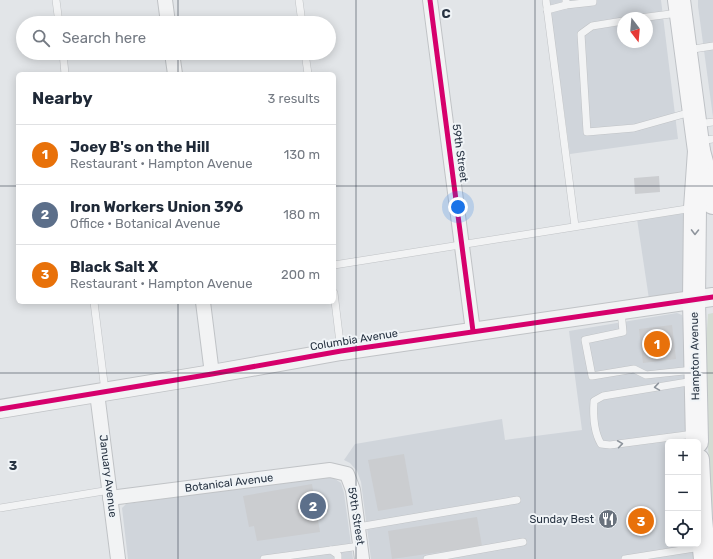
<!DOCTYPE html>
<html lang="en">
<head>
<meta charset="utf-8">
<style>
	body { margin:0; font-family:Rubik,sans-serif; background:#f2f2f3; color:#1f2937 }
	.controls { position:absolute; right:12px; bottom:12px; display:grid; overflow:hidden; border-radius:6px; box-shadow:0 2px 10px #0003 }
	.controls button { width:36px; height:36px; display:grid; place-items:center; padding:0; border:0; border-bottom:1px solid #e0e1e3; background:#fff; color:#1f2937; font:20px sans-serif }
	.compass { position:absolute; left:617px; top:12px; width:36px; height:36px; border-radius:50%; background:#fff; box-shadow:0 2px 10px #0003; rotate:164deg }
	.you { position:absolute; left:458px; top:207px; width:14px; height:14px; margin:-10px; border:3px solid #fff; border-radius:50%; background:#1a73e8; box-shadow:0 0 0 6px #1a73e833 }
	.badge { display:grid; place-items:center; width:26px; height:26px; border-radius:50%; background:#69727d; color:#fff; font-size:13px; font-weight:700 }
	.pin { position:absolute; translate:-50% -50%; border:2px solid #fff; box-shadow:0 1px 4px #0006 }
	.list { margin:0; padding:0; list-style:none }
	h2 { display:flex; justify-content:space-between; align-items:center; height:52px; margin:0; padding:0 16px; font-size:17px }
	h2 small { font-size:13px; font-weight:400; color:#747a83 }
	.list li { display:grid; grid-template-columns:26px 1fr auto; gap:12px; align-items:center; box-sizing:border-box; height:60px; padding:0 16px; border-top:1px solid #e0e1e3 }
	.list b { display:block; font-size:15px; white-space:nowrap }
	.list p { margin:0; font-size:13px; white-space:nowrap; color:#747a83 }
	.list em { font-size:13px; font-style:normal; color:#747a83 }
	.icon { flex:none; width:22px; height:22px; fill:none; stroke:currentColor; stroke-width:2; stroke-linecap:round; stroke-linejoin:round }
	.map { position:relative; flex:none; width:713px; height:559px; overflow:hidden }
	.search { position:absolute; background:#fff; box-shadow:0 2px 10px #0003; left:16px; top:16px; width:320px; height:44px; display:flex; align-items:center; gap:10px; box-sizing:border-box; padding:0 14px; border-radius:22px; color:#747a83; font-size:15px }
	.panel { position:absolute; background:#fff; box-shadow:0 2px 10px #0003; left:16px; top:72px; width:320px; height:232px; border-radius:6px }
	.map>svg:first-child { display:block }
	.built { fill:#d0d5db; fill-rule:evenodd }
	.green { fill:#d4dcd3 }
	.building { fill:#cbcdd0 }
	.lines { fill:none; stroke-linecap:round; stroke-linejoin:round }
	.service-casing { stroke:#c0c3c6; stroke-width:8 }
	.minor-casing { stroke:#c0c3c6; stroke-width:16 }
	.tertiary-casing { stroke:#c0c3c6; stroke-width:20 }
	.primary-casing { stroke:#bfc2c6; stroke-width:24 }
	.service { stroke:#f2f3f4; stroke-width:7 }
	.minor { stroke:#f2f3f4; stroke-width:14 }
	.tertiary { stroke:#f2f3f4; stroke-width:18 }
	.primary { stroke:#f6f6f7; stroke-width:22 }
	.cycleway-casing { stroke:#f0f4f7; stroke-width:8 }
	.cycleway { stroke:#d6006c; stroke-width:5 }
	.oneway { stroke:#8f959d }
	.oneway2 { stroke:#8d949c }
	.grid { fill:none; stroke:#283443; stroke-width:1; stroke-opacity:0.55 }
	.labels { text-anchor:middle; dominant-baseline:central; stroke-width:4; stroke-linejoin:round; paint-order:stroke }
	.street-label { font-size:11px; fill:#283443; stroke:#f0f4f7 }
	.poi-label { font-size:11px; fill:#283443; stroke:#f0f4f7; text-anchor:end }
	.grid-label { font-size:13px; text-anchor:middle; font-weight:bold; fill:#283443; stroke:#f0f4f7; stroke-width:4; stroke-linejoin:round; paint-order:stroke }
</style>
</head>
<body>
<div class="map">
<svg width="713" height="559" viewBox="0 0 713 559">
	<rect width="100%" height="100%" fill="#e2e5e8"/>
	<!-- built -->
	<g class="built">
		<path d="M549 0H661L678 139 570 154ZM623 18H647V42H623Z"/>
		<polygon points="698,0 713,0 713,117 698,6"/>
		<polygon points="683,213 683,291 681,294 649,299 637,219"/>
		<polygon points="677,313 682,315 684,322 687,442 668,442 668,544 695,544 697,559 371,559 361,482 357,471 350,463 344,460 355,444 502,419 505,440 582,430 569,331"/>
		<polygon points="327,476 335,479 341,483 344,493 353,559 128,559 122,508 126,504"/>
	</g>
	<!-- green -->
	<polygon class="green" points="713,313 713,521 706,416 705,357 708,314"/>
	<!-- building -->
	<g class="building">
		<polygon points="659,176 660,192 635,194 634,178"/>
		<polygon points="672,325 676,359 643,363 639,329"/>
		<polygon points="404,454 413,505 378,511 368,460"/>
		<polygon points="312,484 320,532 257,541 254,526 249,527 243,496"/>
		<polygon points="477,517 482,546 392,559 388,531"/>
	</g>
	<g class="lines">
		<!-- service casing -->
		<g class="service-casing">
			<g id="service">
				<polyline points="56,0 59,23"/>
				<polyline points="299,0 302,23"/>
				<polyline points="546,0 575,226"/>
				<polyline points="566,0 566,5 593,2 593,0"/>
				<polyline points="547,10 566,5"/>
				<polyline points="640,18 678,13"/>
				<polyline points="623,21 592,26 581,34 587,132 634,128 691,112"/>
				<polyline points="687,50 713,46"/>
				<polyline points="63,53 65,74"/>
				<polyline points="305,53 308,74"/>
				<polyline points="697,124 713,122"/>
				<polyline points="699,141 713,139"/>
				<polyline points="334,265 693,208"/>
				<polyline points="334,293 341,351"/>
				<polyline points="94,302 105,391"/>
				<polyline points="621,311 623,332 585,340 592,376 634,369 646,375 693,370"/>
				<path d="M694 381 603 396 594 401C593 415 594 432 601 444L610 445 694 434"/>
				<polyline points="0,508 110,490"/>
				<polyline points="358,527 517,500"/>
				<polyline points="331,550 360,546"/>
				<polyline points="264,559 331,550 338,555 338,559"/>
				<polyline points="427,559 523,542"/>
				<polyline points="625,559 701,547"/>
			</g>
		</g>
		<!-- minor casing -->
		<g class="minor-casing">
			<g id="minor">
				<polyline points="165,0 168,23"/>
				<polyline points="430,0 473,331"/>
				<polyline points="172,53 175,74"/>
				<polyline points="203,302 212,374"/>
				<polyline points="97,393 118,559"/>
				<polyline points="110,498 330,470 347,474 353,490 362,559"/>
			</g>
		</g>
		<!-- tertiary casing -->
		<g class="tertiary-casing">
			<polyline id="tertiary" points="0,409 212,374 341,351 713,297"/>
		</g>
		<!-- primary casing -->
		<g class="primary-casing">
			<g id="primary">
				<polyline points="679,0 699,151 713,203"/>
				<polyline points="697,442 694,300 695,208 699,151"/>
				<polyline points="698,460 701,519 705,559"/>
			</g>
		</g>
		<!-- service -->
		<use href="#service" class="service"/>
		<!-- minor -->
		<use href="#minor" class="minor"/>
		<!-- tertiary -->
		<use href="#tertiary" class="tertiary"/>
		<!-- primary -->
		<use href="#primary" class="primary"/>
		<!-- cycleway casing -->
		<g class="cycleway-casing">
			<g id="cycleway">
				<polyline points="430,0 473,331"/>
				<polyline points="0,409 212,374 341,351 713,297"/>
			</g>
		</g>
		<!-- cycleway -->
		<use href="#cycleway" class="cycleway"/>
	</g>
	<!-- one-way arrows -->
	<defs><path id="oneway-chevron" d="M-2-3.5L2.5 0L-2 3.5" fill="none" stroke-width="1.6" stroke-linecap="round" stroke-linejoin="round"/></defs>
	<use class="oneway" href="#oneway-chevron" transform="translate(695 232) rotate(91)"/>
	<g class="oneway2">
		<use href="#oneway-chevron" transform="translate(657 387) rotate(171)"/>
		<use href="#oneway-chevron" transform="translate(620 444) rotate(-8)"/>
	</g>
	<!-- grid -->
	<path class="grid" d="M178 0V23M356 0V559M535 0V559M178 53V74M0 186H18M334 186H713M178 302V559M0 373H713"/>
	<!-- icons -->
	<defs>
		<g id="restaurant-disc" transform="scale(1)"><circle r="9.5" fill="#69727d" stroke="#f0f4f7"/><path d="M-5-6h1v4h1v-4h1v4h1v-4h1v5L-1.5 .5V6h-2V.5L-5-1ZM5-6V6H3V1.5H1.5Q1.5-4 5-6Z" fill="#fff"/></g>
	</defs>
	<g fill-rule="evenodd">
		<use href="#restaurant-disc" x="608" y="519"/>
	</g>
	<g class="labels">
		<!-- street labels -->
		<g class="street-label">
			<text transform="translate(460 153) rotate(82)">59th Street</text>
			<text transform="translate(354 340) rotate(-9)">Columbia Avenue</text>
			<text transform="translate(695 356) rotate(-91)">Hampton Avenue</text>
			<text transform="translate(108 476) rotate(83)">January Avenue</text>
			<text transform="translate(229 483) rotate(-7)">Botanical Avenue</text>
			<text transform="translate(356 516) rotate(81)">59th Street</text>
		</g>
		<!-- poi labels -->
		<g class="poi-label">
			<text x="594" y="519">Sunday Best</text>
		</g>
	</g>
	<g class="grid-label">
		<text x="446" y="18">C</text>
		<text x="13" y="470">3</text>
	</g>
</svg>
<div class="controls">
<button>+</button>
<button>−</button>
<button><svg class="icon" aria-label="locate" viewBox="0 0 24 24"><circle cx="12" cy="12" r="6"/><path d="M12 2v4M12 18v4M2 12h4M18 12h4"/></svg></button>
</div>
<svg class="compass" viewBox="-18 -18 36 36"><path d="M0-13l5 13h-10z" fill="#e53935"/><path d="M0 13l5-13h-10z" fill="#747a83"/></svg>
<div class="you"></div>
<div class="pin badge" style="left:657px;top:344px;background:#e8710a">1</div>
<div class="pin badge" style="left:313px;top:506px;background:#5c6f8a">2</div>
<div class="pin badge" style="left:641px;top:521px;background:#e8710a">3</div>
<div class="search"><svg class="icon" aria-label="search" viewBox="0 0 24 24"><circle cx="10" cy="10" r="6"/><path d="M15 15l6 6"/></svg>Search here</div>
<section class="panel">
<h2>Nearby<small>3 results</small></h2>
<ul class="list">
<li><span class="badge" style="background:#e8710a">1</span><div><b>Joey B's on the Hill</b><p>Restaurant · Hampton Avenue</p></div><em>130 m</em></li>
<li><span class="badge" style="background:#5c6f8a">2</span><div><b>Iron Workers Union 396</b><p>Office · Botanical Avenue</p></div><em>180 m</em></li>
<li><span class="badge" style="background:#e8710a">3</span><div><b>Black Salt X</b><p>Restaurant · Hampton Avenue</p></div><em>200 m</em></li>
</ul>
</section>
</div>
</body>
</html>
